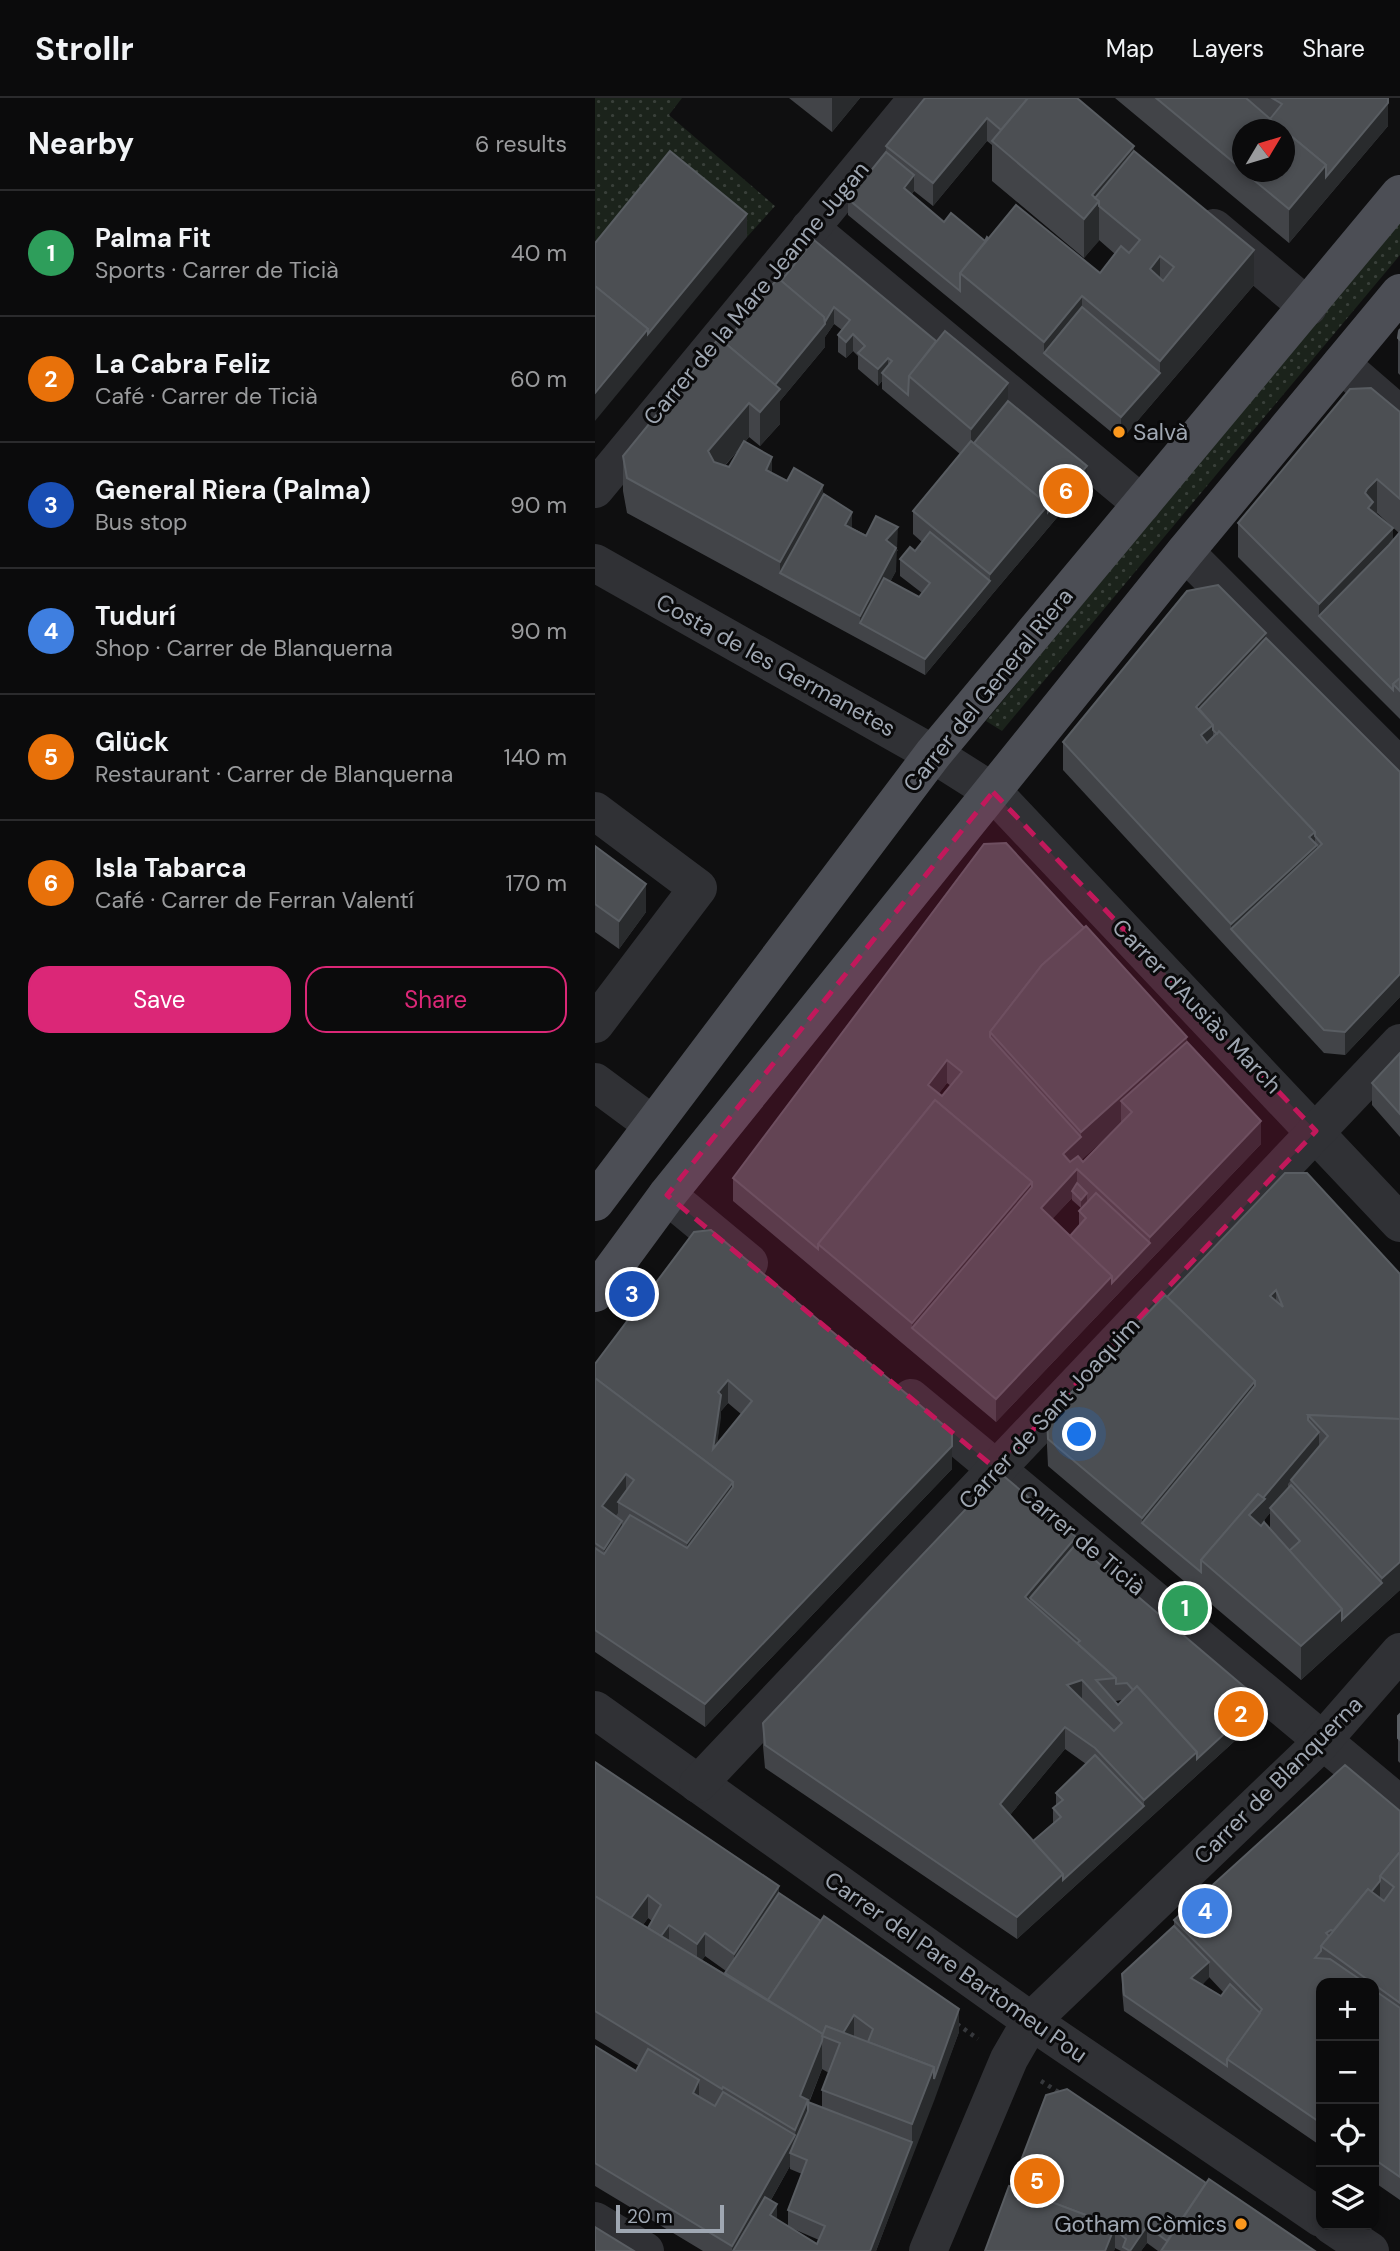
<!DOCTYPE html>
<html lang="en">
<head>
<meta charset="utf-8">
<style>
	body { margin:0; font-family:"DM Sans",sans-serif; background:#141415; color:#f1f3f6 }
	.controls { position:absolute; right:21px; bottom:21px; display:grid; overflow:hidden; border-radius:14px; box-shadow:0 4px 10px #0003 }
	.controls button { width:63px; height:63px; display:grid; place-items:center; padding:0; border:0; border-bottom:2px solid #2b2b2d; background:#0b0b0c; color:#f1f3f6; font:35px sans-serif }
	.compass { position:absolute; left:637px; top:21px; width:63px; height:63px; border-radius:50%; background:#0b0b0c; box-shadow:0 4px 10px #0003; rotate:52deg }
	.scale { position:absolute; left:21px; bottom:18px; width:108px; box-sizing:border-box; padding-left:7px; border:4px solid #9fa7b2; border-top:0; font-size:19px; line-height:24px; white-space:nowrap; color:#9fa7b2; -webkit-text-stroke:5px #0a0a0b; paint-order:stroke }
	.you { position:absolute; left:485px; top:1337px; width:24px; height:24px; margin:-18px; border:5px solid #fff; border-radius:50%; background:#1a73e8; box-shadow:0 0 0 10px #1a73e833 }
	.badge { display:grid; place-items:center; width:46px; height:46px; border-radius:50%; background:#db2777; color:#fff; font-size:23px; font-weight:700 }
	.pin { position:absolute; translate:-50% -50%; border:4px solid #fff; box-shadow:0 2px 7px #0006 }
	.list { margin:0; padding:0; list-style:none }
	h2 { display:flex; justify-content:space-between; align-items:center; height:91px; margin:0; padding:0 28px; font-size:30px }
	h2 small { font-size:23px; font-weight:400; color:#9a9b9d }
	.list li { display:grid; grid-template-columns:46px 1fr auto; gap:21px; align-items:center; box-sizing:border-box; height:126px; padding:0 28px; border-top:2px solid #2b2b2d }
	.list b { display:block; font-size:26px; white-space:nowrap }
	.list p { margin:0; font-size:23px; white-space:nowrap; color:#9a9b9d }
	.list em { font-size:23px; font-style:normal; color:#9a9b9d }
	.actions { display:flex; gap:14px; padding:21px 28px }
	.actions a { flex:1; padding:16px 0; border:2px solid #db2777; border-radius:21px; text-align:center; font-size:24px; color:#db2777 }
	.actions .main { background:#db2777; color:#fff }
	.icon { flex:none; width:38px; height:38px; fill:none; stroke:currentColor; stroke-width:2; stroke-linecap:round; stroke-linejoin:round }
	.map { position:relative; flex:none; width:805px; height:2153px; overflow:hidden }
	header { display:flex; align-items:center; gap:42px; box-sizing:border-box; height:98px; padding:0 35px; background:#0b0b0c; border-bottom:2px solid #2b2b2d }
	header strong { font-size:33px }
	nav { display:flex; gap:38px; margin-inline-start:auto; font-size:24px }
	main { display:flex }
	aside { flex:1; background:#0b0b0c }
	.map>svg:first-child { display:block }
	.grass { fill:url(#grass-dots) }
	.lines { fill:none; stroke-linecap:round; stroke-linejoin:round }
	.path { stroke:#36383c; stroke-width:4.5; stroke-dasharray:3.5 5; stroke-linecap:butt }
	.minor { stroke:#303135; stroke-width:38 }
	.major { stroke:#4c4e55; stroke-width:38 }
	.wall { fill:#424448; fill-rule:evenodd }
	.shaded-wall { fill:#292b2d }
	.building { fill:#4c4f53; stroke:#595d62; stroke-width:2; fill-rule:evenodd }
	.marked { fill:#c2185b; fill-opacity:0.2; stroke:#c2185b; stroke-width:5; stroke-dasharray:14 9; stroke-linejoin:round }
	.poi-dot { fill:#fb981d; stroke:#0a0a0b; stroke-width:2.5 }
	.labels { text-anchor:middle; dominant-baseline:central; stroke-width:6; stroke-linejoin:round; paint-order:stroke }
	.street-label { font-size:23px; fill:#9fa7b2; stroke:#0a0a0b }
	.poi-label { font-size:23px; fill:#9fa7b2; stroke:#0a0a0b; text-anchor:start }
</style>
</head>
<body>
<header>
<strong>Strollr</strong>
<nav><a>Map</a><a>Layers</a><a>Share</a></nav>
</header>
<main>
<aside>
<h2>Nearby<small>6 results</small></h2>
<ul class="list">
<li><span class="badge" style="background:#2e9e5b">1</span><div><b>Palma Fit</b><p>Sports · Carrer de Ticià</p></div><em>40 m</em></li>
<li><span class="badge" style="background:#e8710a">2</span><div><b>La Cabra Feliz</b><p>Café · Carrer de Ticià</p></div><em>60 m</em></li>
<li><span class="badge" style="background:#1a4fb4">3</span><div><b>General Riera (Palma)</b><p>Bus stop</p></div><em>90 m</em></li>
<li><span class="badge" style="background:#3f7fe0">4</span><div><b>Tudurí</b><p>Shop · Carrer de Blanquerna</p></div><em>90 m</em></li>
<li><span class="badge" style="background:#e8710a">5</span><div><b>Glück</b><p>Restaurant · Carrer de Blanquerna</p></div><em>140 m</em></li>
<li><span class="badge" style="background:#e8710a">6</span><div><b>Isla Tabarca</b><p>Café · Carrer de Ferran Valentí</p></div><em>170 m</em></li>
</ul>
<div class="actions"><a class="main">Save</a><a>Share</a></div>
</aside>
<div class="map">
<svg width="805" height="2153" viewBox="0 0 805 2153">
	<defs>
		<pattern id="grass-dots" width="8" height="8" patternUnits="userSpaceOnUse" patternTransform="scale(1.75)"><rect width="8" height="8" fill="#1b231b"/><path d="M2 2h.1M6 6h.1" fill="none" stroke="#39403a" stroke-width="1.8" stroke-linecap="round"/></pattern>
	</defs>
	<rect width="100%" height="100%" fill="#0f0f10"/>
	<!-- grass -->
	<g class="grass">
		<polygon points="0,0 87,0 74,17 180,108 152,139 0,168"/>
		<polygon points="805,121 805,157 407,633 391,623"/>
	</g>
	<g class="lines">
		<!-- path -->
		<g class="path">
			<polyline points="362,1926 383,1941"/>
			<polyline points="446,1983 465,1995"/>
		</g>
		<!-- minor -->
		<g class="minor">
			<polyline points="215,130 547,406"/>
			<polyline points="619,130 713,209"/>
			<polyline points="746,266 805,317"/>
			<polyline points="0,391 323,0"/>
			<polyline points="590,454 805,669"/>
			<polyline points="0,465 338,656 398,694 805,1125"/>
			<polyline points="0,713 103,790 0,926"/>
			<polyline points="0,984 58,1027"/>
			<polyline points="72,1097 154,1165"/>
			<polyline points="316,1300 805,1707"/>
			<polyline points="0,1612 436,1923 726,2120"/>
			<polyline points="103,1686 805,945"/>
			<polyline points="0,2123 50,2153"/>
			<polyline points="736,2127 775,2153"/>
			<polyline points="333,2153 414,1961 436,1923 721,1650 805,1554"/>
		</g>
		<!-- major -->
		<g class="major">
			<polyline points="0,1104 338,656 805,96"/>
			<polyline points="0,1195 72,1097 590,454 805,195"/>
		</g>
	</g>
	<!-- wall -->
	<g class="wall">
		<polygon points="194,0 265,0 237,34"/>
		<path d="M330 0 539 53 659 187 526 342 253 117V101L291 54V48ZM392 43 397 47V83L489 160 504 142 520 156 505 175 390 143 349 124 317 96 319 93 338 108Z"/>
		<path d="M520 0H793V28L694 145ZM648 32 690 74H648Z"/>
		<path d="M219 142 413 303 492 384 395 499 330 577 32 415 28 393V358L186 183ZM239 226 247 232 243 237V254L251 260 258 253 263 258V271L283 288 287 283V291L365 356 318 413V436L327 444 320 453 305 461V478L327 495 324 499 295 484 301 473V454L303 452 257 430 228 399 177 375 150 344 154 339 165 348 185 326V303L230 249V239ZM144 351 134 369 130 368Z"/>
		<polygon points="805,231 805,277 803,275 803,240"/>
		<path d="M805 314V621L643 459V425ZM782 415 804 435 798 443 781 416Z"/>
		<polygon points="671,541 805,674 805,899 750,957 729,955 468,672 468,644"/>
		<path d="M389 746 592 944 666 1046 401 1324 138 1103V1080ZM352 985 356 988 347 998 344 995ZM516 1035 488 1064 486 1062ZM477 1100V1102L486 1110 484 1113V1128L475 1138 457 1121Z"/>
		<polygon points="0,748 51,814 24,851 0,834"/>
		<polygon points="805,955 805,1039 777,1007 777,985"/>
		<path d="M690 1075 805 1492 706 1582 453 1368 452 1348V1320L572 1199ZM675 1415V1431L670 1426V1421Z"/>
		<path d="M116 1132 357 1371 110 1629 0 1554V1266ZM133 1305 146 1316 122 1345 126 1313Z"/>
		<path d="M481 1446 654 1630 422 1841 170 1670 168 1648V1625ZM527 1602 523 1607 519 1603H521ZM470 1651 491 1666 461 1695V1707L458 1710V1725L438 1743 415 1717Z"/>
		<polygon points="805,1616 805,1665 803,1663 803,1618"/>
		<path d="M0 1664 184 1795 364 1934 281 2153H108L0 2088V1948L41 1973 44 1968 0 1941ZM53 1820 57 1823 53 1830 48 1827ZM110 1858 131 1873 130 1876 107 1862ZM227 1971 234 1975 227 1992V2010L214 2005ZM195 2068V2071L207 2076 193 2112V2128L182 2121 176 2102ZM194 2129 224 2142 222 2146Z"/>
		<path d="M805 1713V2102L779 2084V1885H726V2048L529 1913 527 1892V1876L579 1828V1822ZM614 1879 629 1895 626 1898 607 1887Z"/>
		<polygon points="611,2085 720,2153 563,2153 552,2145 546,2153 526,2153 520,2150 519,2153 390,2153 416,2089"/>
	</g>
	<!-- shaded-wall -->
	<g class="shaded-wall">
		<polygon points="237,0 265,0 237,34"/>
		<polygon points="793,5 793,28 694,145 694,111 731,67"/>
		<polygon points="392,20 392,43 338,108 338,85"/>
		<polygon points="539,48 539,87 504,108 504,143 489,160 489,121 497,97"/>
		<polygon points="319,77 319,93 309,106 309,90"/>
		<polygon points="152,116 152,139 0,323 0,295 53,231"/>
		<polygon points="659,152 659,187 526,342 526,319 565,275 565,263"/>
		<polygon points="565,158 565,192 555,171"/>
		<polygon points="487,198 487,232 449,255 449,244"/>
		<polygon points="239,209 239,226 230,239 230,249 185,303 185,326 165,348 165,314 174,294 229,226"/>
		<polygon points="258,236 258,253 251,260 251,244"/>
		<polygon points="293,260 293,276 287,275 287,283 283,288 283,271"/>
		<polygon points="413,285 413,320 376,349 376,331"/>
		<polygon points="154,305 154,339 113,387 113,353"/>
		<polygon points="177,359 177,393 171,372"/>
		<polygon points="492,368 492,384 395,499 330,577 330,561 395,483 395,476 453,407"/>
		<polygon points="782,381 782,415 778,419 778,438 770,395"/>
		<polygon points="228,387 228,421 185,475 185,464"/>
		<polygon points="257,414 257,436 250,427"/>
		<polygon points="303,429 301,473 272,528 265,525 265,518 291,442"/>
		<polygon points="798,430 798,465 724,518 724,506"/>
		<polygon points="671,535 671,563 601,614 601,609"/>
		<polygon points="618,627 618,655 606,637"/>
		<polygon points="720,734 720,748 722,747 722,774 636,831 636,826"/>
		<polygon points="51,786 51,814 24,851 24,823"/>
		<polygon points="805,876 805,899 750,957 750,934"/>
		<polygon points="592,939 592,967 537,1014 526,1003 526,1026 468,1079 468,1056 486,1039 486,1034"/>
		<polygon points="352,962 352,985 333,1010 333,987"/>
		<polygon points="666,1023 666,1046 401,1324 401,1301 517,1178 555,1145 555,1139"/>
		<polygon points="482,1071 482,1094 477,1093 477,1100 446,1133 446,1110"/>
		<polygon points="437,1084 437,1112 317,1230 317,1225"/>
		<polygon points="492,1095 492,1104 486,1110 486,1102"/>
		<polygon points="681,1192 681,1215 675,1198"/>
		<polygon points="133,1282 133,1305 126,1313 126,1320 118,1373 118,1351 123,1294"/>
		<polygon points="660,1283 660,1311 547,1425 547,1420"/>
		<polygon points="724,1334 724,1357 696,1382 693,1386 693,1394 675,1410 675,1415 670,1421 669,1436 612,1467"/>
		<polygon points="357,1348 357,1371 110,1629 110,1606"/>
		<polygon points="31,1376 31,1404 23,1404 23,1415 7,1436 7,1408"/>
		<polygon points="138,1384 138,1412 92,1473 92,1445"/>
		<polygon points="27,1423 27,1451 9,1479 9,1451"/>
		<polygon points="481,1439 481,1462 435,1500 435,1516 430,1499"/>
		<polygon points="805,1464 805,1492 706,1582 706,1548 747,1511 787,1485 787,1480"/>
		<polygon points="487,1582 487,1605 472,1587"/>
		<polygon points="654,1613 654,1630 422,1841 422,1819 468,1776 549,1708 549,1702 602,1654"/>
		<polygon points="470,1629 470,1651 405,1729 405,1706"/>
		<polygon points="785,1783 785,1806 740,1859 740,1836"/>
		<polygon points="184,1788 184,1811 139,1878 139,1856"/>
		<polygon points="53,1797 53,1820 33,1847 33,1824"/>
		<polygon points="74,1827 74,1849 63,1841"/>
		<polygon points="110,1835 110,1858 102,1869 102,1846"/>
		<polygon points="614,1864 614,1880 596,1897 596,1880"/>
		<polygon points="364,1911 364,1934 339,2003 339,1981"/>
		<polygon points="259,1917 259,1940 242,1944"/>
		<polygon points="227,1943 227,1971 213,2006 213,2030 195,2055 195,2068 147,2153 137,2153 137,2148 200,2037 205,1998"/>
		<polygon points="339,1969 339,2003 281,2153 275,2153 317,2044 317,2026"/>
		<polygon points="104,1982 104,2005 98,1995"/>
		<polygon points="182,2106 182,2122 175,2117"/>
		<polygon points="520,2128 520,2150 519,2153 510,2153"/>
		<polygon points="552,2128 552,2145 546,2153 535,2153"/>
	</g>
	<!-- building -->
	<g class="building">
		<polygon points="330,0 433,0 406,32 392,20 338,85 291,48"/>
		<polygon points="433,0 482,0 539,48 497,97 504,103 489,121 397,43"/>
		<polygon points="561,0 651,0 688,32 648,32 648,72"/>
		<polygon points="677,0 793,0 793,5 731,79 731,67 690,33 690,32 688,32 675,21 687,6"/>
		<polygon points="690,33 731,67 694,111 649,74 690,74"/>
		<polygon points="75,53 152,116 53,236 53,231 0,188 0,145"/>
		<path d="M539 53 659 152 565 263 487 198 449 244 365 175 421 107 505 175 526 148 534 155 545 142 504 108V103L500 100ZM565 158 579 169 568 183 555 171Z"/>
		<polygon points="291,54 319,77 309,90 349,124 356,115 390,143 392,139 393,140 365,175 365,193 253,101"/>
		<polygon points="219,142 341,243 314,278 313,297 287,275 297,263 293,260 283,271 263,255 270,248 258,236 251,244 243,237 255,222 239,209 230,224 229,219 186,183"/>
		<polygon points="183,180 229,219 230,226 180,287 130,245"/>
		<polygon points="0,188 53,231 0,295"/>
		<polygon points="487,209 565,275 526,319 449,255"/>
		<polygon points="805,231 805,242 803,240 804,233"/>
		<polygon points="350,233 413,285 376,331 314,278"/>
		<polygon points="124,240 185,291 165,314 154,305 113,353 119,364 134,369 149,343 177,359 171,372 192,383 199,370 228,387 185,464 32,380 28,358"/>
		<polygon points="776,290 805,314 805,401 782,381 772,391 770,395 778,404 773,410 798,430 724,506 643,425 755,291"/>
		<polygon points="413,303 492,368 453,414 453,407 379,345"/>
		<polygon points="376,343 453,407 395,476 318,413"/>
		<polygon points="229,396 257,414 250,427 271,438 281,418 303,429 291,442 301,450 265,518 185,475"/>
		<polygon points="335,434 395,483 330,561 265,525 289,480 324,499 335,485 305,461 315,449 320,453"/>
		<polygon points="805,434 805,580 798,586 798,592 724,518 794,447"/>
		<polygon points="623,487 671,535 601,609 618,627 606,637 612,645 624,633 720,734 714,739 722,747 636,826 468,644 592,493"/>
		<polygon points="671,540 805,674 805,876 750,934 729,932 636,831 727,746 720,738 720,734 624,633 622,636 618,632 618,627 604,611"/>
		<polygon points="805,580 805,593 798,586"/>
		<path d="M411 745 489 830 447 867 395 934V939L486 1039 468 1056 475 1064 483 1058 488 1064 537 1014 526 1003 592 944 666 1023 555 1139 482 1071 446 1110 517 1178 401 1301 317 1230 437 1089V1084L340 1002 223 1146V1151L138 1080 389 746ZM352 962 367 974 347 998 333 987Z"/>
		<polygon points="0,748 51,786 24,823 0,806"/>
		<polygon points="491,828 592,939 486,1034 395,934 447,867"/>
		<polygon points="805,955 805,1016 777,985"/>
		<polygon points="340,1002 437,1084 317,1225 223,1146"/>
		<path d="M690 1075H712L805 1176V1321L713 1317V1322L724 1334 668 1400 663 1396 606 1462V1474L547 1425 660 1288V1283L572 1199ZM681 1192 688 1209 675 1198Z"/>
		<polygon points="482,1085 492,1095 486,1102 477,1093"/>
		<polygon points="501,1095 555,1145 517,1185 517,1178 475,1138 491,1120 484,1113"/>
		<path d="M116 1132 357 1334V1348L110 1606 0 1532V1450L9 1456 35 1417 92 1450 138 1389V1384L0 1280V1266L99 1134ZM133 1282 157 1303 118 1351 126 1297 123 1294Z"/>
		<polygon points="570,1197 660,1283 547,1420 453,1341 452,1320"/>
		<polygon points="0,1280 138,1384 92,1445 23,1404 39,1382 31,1376 7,1408 27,1423 9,1451 0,1445"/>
		<polygon points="713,1317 805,1321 805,1464 787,1480 696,1382 733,1338"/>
		<path d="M405 1375 481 1439 430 1499 521 1580 501 1582 523 1607 542 1588 602 1654 549 1702 500 1650 470 1629 405 1706 468 1776 422 1819 170 1647 168 1625ZM487 1582 527 1625 519 1633 472 1587Z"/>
		<polygon points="696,1387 787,1485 747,1522 747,1511 694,1453 705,1443 675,1410"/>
		<polygon points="663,1396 670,1401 654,1417 666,1428 669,1424 747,1511 706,1548 606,1462"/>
		<polygon points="481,1446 653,1592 654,1613 602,1661 602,1654 542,1588 538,1592 532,1585 521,1586 521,1580 482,1545 485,1543 435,1500"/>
		<polygon points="805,1616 805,1642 803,1640 803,1618"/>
		<polygon points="500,1657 549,1708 468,1782 468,1776 438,1743 466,1719 458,1710 468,1702 461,1695"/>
		<polygon points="0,1664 184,1788 139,1856 110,1835 102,1846 74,1827 66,1838 53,1830 66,1807 53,1797 36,1820 0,1798"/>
		<polygon points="750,1667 805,1713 805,1754 785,1778 785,1783 776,1794 773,1791 738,1833 736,1832 731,1835 734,1838 726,1848 726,1853 720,1860 735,1861 770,1885 726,1885 726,2025 632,1961 667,1911 579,1822"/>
		<polygon points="805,1754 805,1905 726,1848 773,1791 789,1803 799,1789 785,1778"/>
		<polygon points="184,1795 226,1823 173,1902 130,1875"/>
		<polygon points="0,1798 228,1936 227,1943 205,1998 213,2002 200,2032 128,1989 127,1991 0,1913"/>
		<polygon points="229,1818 364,1911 339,1981 339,1969 273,1944 278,1931 259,1917 248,1935 231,1928 228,1936 173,1902"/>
		<polygon points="579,1828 614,1864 596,1880 626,1898 635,1886 665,1915 632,1961 632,1968 529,1897 527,1876"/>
		<polygon points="779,1892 805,1910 805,2079 779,2061"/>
		<polygon points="231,1928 339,1969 317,2026 227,1992 245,1945 227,1938"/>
		<polygon points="0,1948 41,1973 53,1951 104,1982 98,1995 120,2008 128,1994 200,2037 137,2148 0,2065"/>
		<polygon points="472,1991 611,2085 572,2143 552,2128 535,2153 528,2149 531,2141 525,2136 520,2134 520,2128 416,2089 451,1997"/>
		<polygon points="213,2004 317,2044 275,2153 138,2153 170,2099 182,2106 175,2117 222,2146 230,2128 193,2112 212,2062 195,2055 213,2013"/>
		<polygon points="614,2081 720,2153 566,2153"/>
		<polygon points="414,2088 520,2128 510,2153 390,2153"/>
		<polygon points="0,2129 39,2153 0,2153"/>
	</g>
	<!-- marked area -->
	<path class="marked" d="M398 694 721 1033 401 1371 72 1097Z"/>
	<!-- markers -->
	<g class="poi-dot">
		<circle cx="524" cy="334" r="7"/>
		<circle cx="646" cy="2126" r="7"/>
	</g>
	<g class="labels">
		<!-- street labels -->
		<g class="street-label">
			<text transform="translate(161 195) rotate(-50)">Carrer de la Mare Jeanne Jugan</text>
			<text transform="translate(181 567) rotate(29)">Costa de les Germanetes</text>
			<text transform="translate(393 592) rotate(-51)">Carrer del General Riera</text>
			<text transform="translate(602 908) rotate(46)">Carrer d'Ausiàs March</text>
			<text transform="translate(454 1315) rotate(-47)">Carrer de Sant Joaquim</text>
			<text transform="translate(487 1442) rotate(40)">Carrer de Ticià</text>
			<text transform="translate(683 1682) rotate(-45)">Carrer de Blanquerna</text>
			<text transform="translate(361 1869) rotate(35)">Carrer del Pare Bartomeu Pou</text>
		</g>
		<!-- poi labels -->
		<g class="poi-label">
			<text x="538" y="334">Salvà</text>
			<text x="632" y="2126" text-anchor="end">Gotham Còmics</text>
		</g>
	</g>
</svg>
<div class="controls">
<button>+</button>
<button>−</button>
<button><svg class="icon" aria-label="locate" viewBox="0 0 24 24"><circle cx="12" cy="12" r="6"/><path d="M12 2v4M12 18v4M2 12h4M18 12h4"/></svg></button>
<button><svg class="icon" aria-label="layers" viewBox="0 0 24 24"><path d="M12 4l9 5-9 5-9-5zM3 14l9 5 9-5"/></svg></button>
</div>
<svg class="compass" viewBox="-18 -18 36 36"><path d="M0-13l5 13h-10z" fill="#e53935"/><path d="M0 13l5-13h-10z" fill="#9a9b9d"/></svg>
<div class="scale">20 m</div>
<div class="you"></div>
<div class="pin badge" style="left:590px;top:1510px;background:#2e9e5b">1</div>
<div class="pin badge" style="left:646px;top:1616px;background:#e8710a">2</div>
<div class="pin badge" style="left:37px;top:1196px;background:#1a4fb4">3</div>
<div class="pin badge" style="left:610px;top:1813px;background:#3f7fe0">4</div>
<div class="pin badge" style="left:442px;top:2083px;background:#e8710a">5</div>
<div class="pin badge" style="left:471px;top:393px;background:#e8710a">6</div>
</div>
</main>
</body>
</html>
